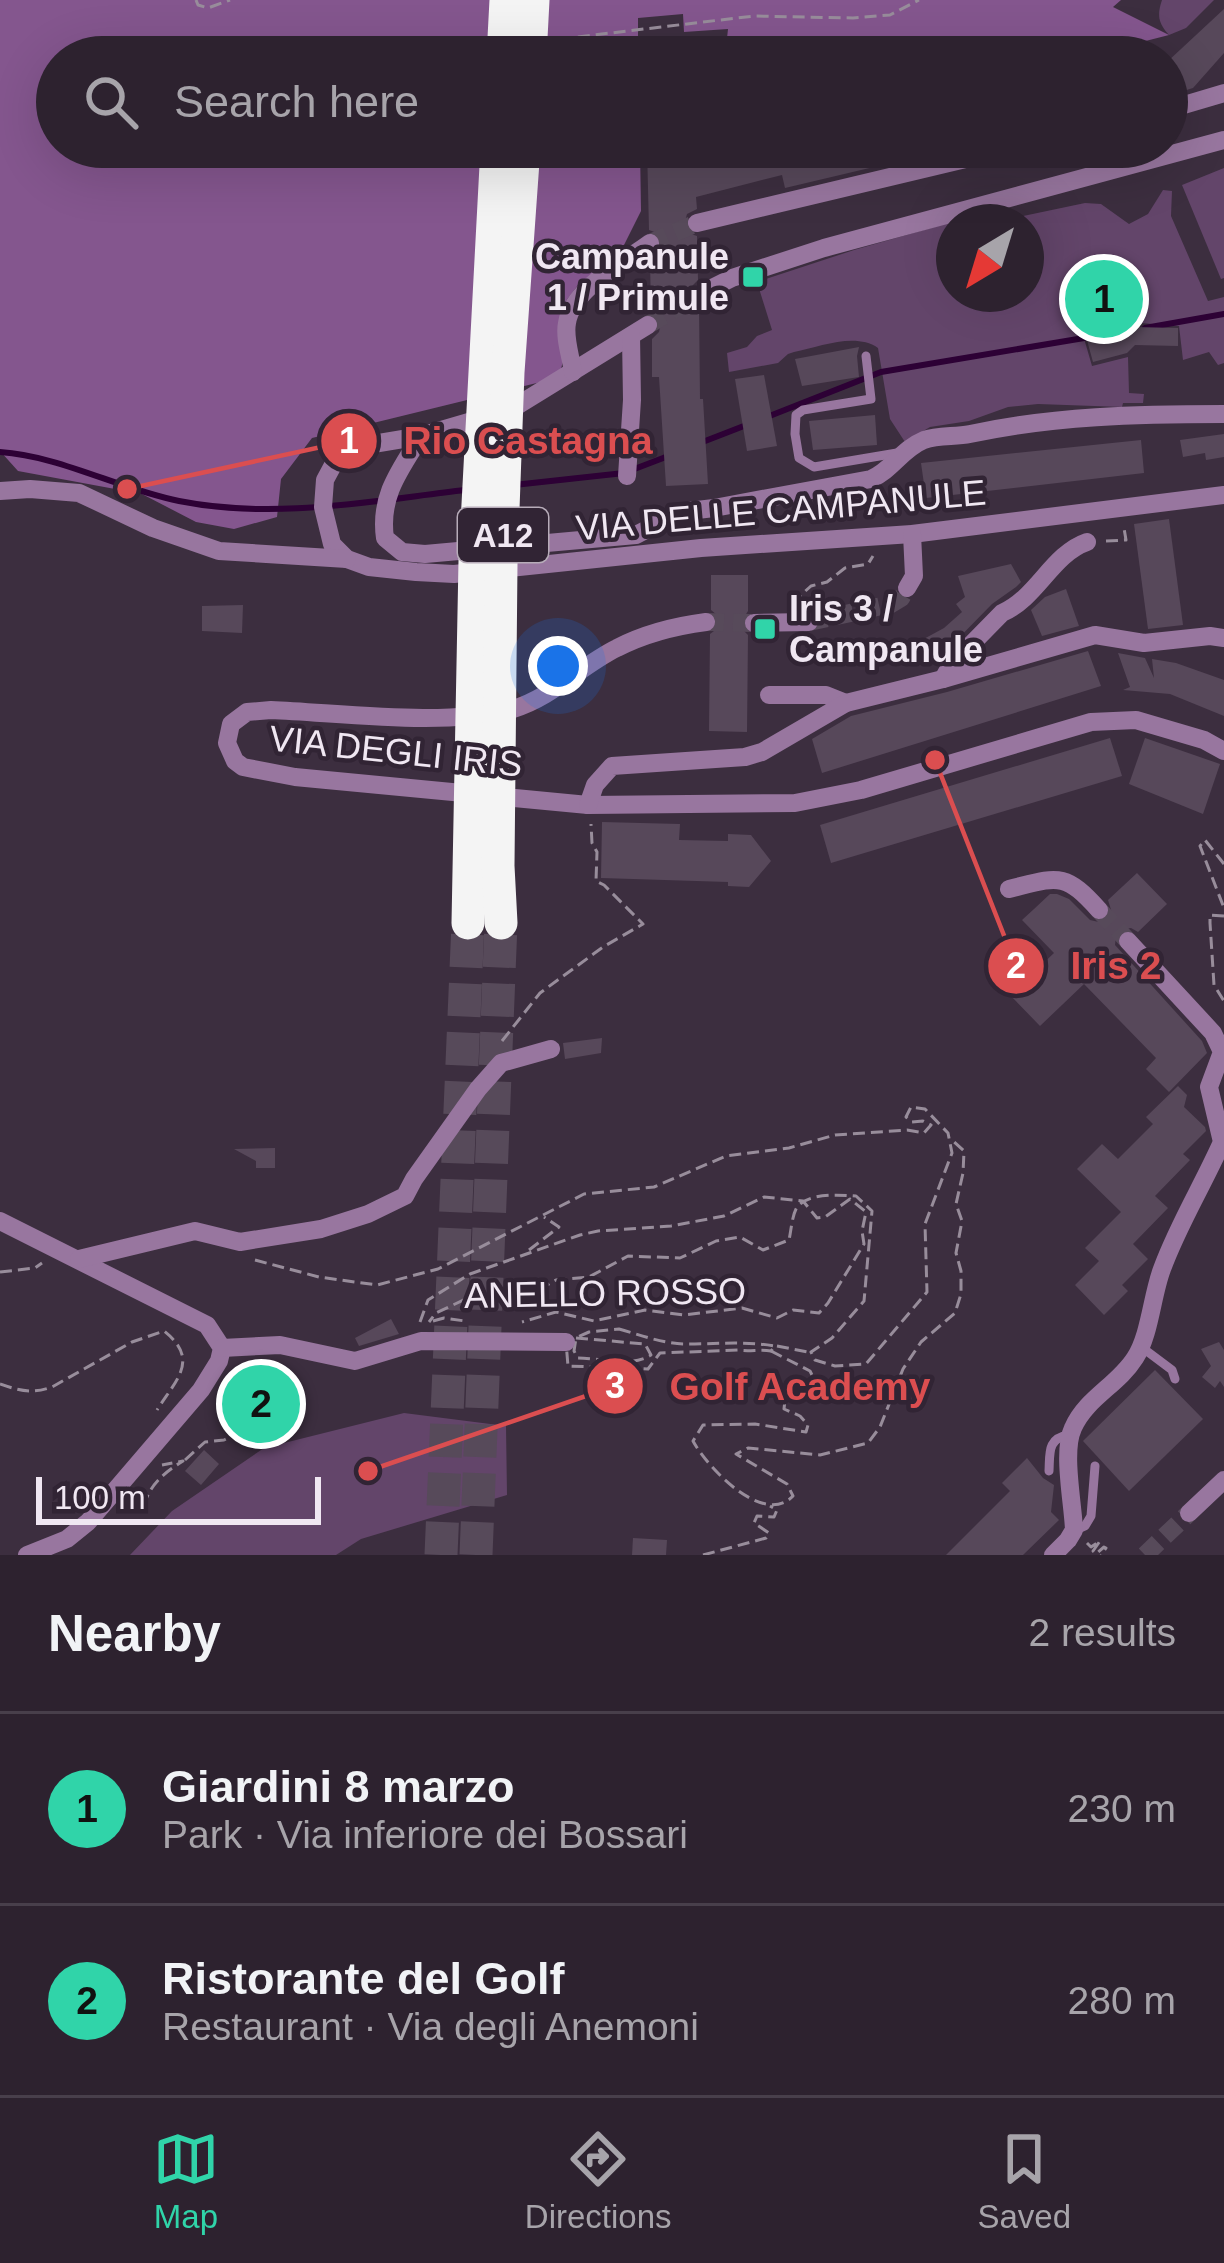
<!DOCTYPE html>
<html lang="en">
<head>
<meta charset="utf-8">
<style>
	body { margin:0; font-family:Arial,sans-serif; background:#352a37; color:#f1f3f6 }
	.compass { position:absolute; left:936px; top:204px; width:108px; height:108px; border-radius:50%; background:#2d222f; box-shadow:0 12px 48px #0002; rotate:218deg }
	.scale { position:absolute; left:36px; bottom:30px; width:285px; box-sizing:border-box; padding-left:12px; border:6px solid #f0e7f2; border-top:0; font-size:33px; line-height:42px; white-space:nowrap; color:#f0e7f2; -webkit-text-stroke:9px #312434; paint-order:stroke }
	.you { position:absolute; left:558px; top:666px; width:42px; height:42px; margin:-30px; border:9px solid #fff; border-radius:50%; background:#1a73e8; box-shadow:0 0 0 18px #1a73e833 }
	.badge { display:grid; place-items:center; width:78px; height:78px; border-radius:50%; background:#30d4a9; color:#111; font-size:39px; font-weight:700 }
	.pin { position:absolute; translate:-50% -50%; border:6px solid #fff; box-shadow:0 3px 12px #0006 }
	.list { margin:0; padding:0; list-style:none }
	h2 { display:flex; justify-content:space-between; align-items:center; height:156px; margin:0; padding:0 48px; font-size:51px }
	h2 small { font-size:39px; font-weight:400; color:#a7a4aa }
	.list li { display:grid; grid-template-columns:78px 1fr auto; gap:36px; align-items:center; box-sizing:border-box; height:192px; padding:0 48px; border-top:3px solid #483f4b }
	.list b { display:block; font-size:45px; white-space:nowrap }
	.list p { margin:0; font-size:39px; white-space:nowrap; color:#a7a4aa }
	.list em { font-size:39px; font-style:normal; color:#a7a4aa }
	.icon { flex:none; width:66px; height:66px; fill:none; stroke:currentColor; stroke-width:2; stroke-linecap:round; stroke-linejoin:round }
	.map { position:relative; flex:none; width:1224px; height:1555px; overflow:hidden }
	.search { position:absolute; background:#2d222f; box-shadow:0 12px 48px #0002; left:36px; right:36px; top:36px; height:132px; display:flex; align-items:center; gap:30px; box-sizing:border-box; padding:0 42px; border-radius:66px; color:#a7a4aa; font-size:45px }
	.sheet { height:540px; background:#2d222f }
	nav { display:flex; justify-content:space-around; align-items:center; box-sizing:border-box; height:168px; border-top:3px solid #483f4b; background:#2d222f; font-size:33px; color:#a7a4aa }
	nav a { display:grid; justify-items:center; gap:6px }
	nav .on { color:#30d4a9 }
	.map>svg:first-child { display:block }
	.green { fill:#63456a; fill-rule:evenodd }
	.forest { fill:#84568e }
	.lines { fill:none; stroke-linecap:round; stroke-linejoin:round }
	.stream { stroke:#2d0135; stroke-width:6 }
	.building { fill:#57485a }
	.street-tunnel { stroke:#574a5a; stroke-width:18; stroke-dasharray:18 9; stroke-linecap:butt }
	.highway-tunnel { stroke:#574a5a; stroke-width:33; stroke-dasharray:33 16; stroke-linecap:butt }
	.path { stroke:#988d9b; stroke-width:3; stroke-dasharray:12 6; stroke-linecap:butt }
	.lane { stroke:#98769f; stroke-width:9 }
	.street { stroke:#98769f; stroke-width:18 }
	.highway { stroke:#f4f4f4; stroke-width:33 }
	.poi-dot { fill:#30d4a9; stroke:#312434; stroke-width:4.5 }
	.labels { text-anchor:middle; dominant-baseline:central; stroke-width:9; stroke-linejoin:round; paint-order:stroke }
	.shield { fill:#312434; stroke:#b7acb9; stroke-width:3 }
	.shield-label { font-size:33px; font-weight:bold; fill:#f0e7f2 }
	.poi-label { font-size:36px; font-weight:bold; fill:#f0e7f2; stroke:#312434; text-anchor:end }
	.street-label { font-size:36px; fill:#f0e7f2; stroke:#312434 }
	.leader { fill:none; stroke:#db4e50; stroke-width:4.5 }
	.callout-dot { fill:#db4e50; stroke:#312434; stroke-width:4.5 }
	.mark-label { font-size:36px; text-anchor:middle; font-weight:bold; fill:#fff }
	.callout-label { font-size:39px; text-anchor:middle; font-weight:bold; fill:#db4e50; stroke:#312434; stroke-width:9; stroke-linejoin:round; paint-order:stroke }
</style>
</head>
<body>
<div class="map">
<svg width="1224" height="1555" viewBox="0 0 1224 1555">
	<rect width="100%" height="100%" fill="#3c2e3f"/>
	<!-- green -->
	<g class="green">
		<path d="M1162 0H1214L1186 28 1169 35C1158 23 1157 15 1162 0Z"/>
		<polygon points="1224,168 1224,278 1221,279 1182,185"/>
		<path d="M1163 190 1172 191 1171 216 1208 301 1224 297V363L1218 365 1209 352 1183 360 1179 326 1140 323 1133 304 1079 321 1092 366 1128 357 1129 393 1144 394 1143 403H1123L1122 407 1038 404 1008 407 969 421 930 427 905 442 890 419 878 348C855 332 820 347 794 352L788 354 778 363 729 372 727 353 747 347 757 336 772 330 757 282 854 250 994 210 1004 220 1085 203 1101 204 1129 224 1148 214ZM954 222H1026V294H954Z"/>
		<polygon points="404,1413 506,1426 507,1495 361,1539 336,1555 130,1555 172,1511 264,1448"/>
	</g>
	<!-- forest -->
	<polygon class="forest" points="0,0 1121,0 1113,7 1169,35 1083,57 725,57 728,29 684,32 683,14 638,18 638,57 57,57 57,147 640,147 641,211 619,255 578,285 562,306 563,361 561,369 549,380 312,438 281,479 277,517 234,529 196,522 142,494 18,471 0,451"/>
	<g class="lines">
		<!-- stream -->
		<g class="stream">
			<polyline points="1145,328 1224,314"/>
			<polyline points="767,417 881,372 1090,337"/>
			<polyline points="700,443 749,424"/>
			<path d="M0 452C60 456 119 489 179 501 274 520 370 501 465 490"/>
			<polyline points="514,485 624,473 671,455"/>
		</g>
	</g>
	<!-- building -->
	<g class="building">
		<polygon points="1224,9 1224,53 1193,88 1167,96 1167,62"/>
		<polygon points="647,147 746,147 748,156 782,147 933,147 933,153 785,188 782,175 696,197 697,209 687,214 684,225 688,233 697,236 698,280 692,286 691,292 693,299 699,304 700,399 703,399 708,484 666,486 659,377 652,377 652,339 659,332 661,323 659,317 651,312 650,260 662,250 663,243 660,234 649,230"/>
		<polygon points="1129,309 1135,327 1178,328 1178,346 1135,345 1127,353 1093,362 1082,322"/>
		<polygon points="859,347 857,356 859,377 802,386 795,359"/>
		<polygon points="764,375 777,446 747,451 735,379"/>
		<polygon points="875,415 877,445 813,450 809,421"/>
		<polygon points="1224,434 1224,457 1206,460 1205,453 1183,457 1180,440"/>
		<polygon points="1141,440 1144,473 926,498 921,463"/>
		<polygon points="1169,519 1183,625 1148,629 1134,524"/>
		<polygon points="1011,564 1021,582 1016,587 992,604 945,652 931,659 928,656 916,661 909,647 944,628 962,612 956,604 965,597 958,576"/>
		<polygon points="711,575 748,575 748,611 741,622 742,629 748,635 747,732 709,731 710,634 718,628 719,621 717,615 711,610"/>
		<polygon points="1066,589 1079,626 1042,636 1031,610 1045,597"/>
		<polygon points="243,605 242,633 202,631 202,606"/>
		<polygon points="1088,651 1101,686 822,773 812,739 851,716 947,692"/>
		<polygon points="1118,653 1145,658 1154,678 1152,659 1176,663 1224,680 1224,716 1170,694 1123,690 1130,687"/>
		<polygon points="1110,738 1122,776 831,863 820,825"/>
		<polygon points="1145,738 1220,764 1203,814 1129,784"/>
		<polygon points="602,822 680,824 679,840 728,841 728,834 751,835 771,861 749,887 728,886 728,882 601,878"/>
		<polygon points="1137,873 1167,904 1138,932 1131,928 1120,930 1116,936 1115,945 1202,1041 1207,1053 1169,1092 1146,1069 1156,1058 1084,984 1040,1026 1010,995 1054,953 1022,920 1034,909 1050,894 1057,894 1069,899 1090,920 1103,923 1112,913 1108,900"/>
		<polygon points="602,1038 601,1053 565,1059 563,1043"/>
		<polygon points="1178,1086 1187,1095 1184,1107 1205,1127 1206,1131 1183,1154 1190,1160 1155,1196 1168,1208 1133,1244 1148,1259 1122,1285 1128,1291 1104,1315 1075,1285 1099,1261 1085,1248 1121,1212 1077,1169 1102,1144 1118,1159 1153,1124 1146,1117"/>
		<polygon points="275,1148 275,1168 256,1168 256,1161 234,1149"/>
		<polygon points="391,1319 399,1334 359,1346 355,1338"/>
		<polygon points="1219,1342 1224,1350 1224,1387 1220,1381 1215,1388 1202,1377 1211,1366 1201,1349"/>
		<polygon points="1155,1370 1203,1419 1129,1491 1083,1441"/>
		<polygon points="299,1380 305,1396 270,1410 283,1432 258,1445 251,1429 262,1424 247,1391 256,1386 263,1397 275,1388"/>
		<polygon points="204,1450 219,1464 201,1485 185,1471"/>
		<polygon points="1027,1458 1043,1478 1054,1485 1051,1512 1059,1520 1023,1555 946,1555 1010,1491 1002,1483"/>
		<polygon points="633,1538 667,1540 666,1555 632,1555"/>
	</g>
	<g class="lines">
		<!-- street-tunnel -->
		<g class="street-tunnel">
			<polyline points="650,243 697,223"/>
			<polyline points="648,325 704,292"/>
			<polyline points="706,622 754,623"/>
			<polyline points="809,622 891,604 901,598 907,588"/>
			<polyline points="1099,910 1128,941"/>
			<polyline points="1145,1555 1189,1513"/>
		</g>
		<!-- highway-tunnel -->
		<g class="highway-tunnel">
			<polyline points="441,1555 468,923"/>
			<polyline points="476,1555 501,923"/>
		</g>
		<!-- path -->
		<g class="path">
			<polyline points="196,0 198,5 208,8 230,0"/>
			<polyline points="560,39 754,16 853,18 890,15 919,0"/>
			<polyline points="1106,541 1126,540 1124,528"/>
			<polyline points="792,603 811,586 827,582 845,568 868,564 873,556"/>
			<polyline points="1224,864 1205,840 1200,846 1224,908"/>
			<polyline points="1224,916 1210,915 1210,923 1214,985 1224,1001"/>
			<polyline points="502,1041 540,993 603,947 643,924 604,885 596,881 597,852 592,843 591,824"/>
			<polyline points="529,1250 559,1227 544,1217"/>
			<path d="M255 1260 319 1277 377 1285 438 1269 584 1194 654 1187 726 1156 789 1148 835 1135 907 1130 924 1133 931 1125 923 1121 912 1122 906 1117 911 1107 925 1109 948 1133 952 1153 925 1224 927 1292 866 1364 835 1366 815 1360 811 1352 832 1338 864 1301 872 1211 856 1196C840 1195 806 1192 796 1209 792 1217 791 1231 789 1240L763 1250 740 1237 716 1241 680 1258 628 1256 589 1277 556 1280 523 1299 472 1296 436 1313 429 1322"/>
			<polyline points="0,1272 35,1268 42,1263"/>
			<polyline points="433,1321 444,1318 465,1321"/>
			<polyline points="420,1322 428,1300 470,1274 580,1235 598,1231 671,1226 724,1216 764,1197 803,1201 817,1218 825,1217 850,1199 866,1212 862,1231 864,1244 828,1303 819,1313 793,1310 777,1318 742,1308 684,1315 645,1310 594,1321 556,1312 522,1322"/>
			<path d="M619 1329C641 1335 663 1344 686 1344 716 1344 745 1341 775 1346L771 1351C759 1349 750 1352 739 1350L660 1353 648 1369 568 1366 566 1342 589 1332Z"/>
			<path d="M576 1338 645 1344 651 1355C630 1368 602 1358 578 1358L574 1351Z"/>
			<polyline points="777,1346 808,1352"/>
			<path d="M771 1351 810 1371 821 1393 785 1400 784 1409 800 1416 808 1425 806 1432 755 1424 703 1425 693 1441C707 1467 763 1527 793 1496L787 1484 736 1454 748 1448 820 1455 868 1443 880 1427 903 1369 921 1342 955 1313 961 1294V1271L956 1253 962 1221 956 1204 963 1173 964 1151 952 1140"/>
			<path d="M0 1384C20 1391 32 1394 52 1387L132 1342 164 1331C201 1360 175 1381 157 1410"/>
			<polyline points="185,1460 205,1442 224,1440 277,1414"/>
			<path d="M144 1506C149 1485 165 1472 183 1461L162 1465"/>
			<polyline points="1087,1543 1091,1547 1100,1541 1093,1551 1096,1554 1104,1547 1106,1548 1101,1555"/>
			<polyline points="703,1555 766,1538 769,1533 754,1523 757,1516 774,1517 777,1510 770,1506"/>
		</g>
		<!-- lane -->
		<g class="lane">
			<polyline points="866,356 871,399 803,410 796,415 795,434 799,458 814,467 897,453"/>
			<polyline points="1140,1346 1172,1370 1175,1379"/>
			<path d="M1049 1471C1050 1453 1047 1438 1069 1435"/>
			<polyline points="1076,1530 1085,1526 1091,1516 1095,1466"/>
		</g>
		<!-- street -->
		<g class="street">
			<polyline points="1167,110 1224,93"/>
			<polyline points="697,223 1016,147"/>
			<polyline points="704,292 732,278 824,248 1224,140"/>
			<polyline points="648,325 510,410 421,436 373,444 339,454 325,480 323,507 332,544 347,559 369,567 416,572 454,574 701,548 912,534 1224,495"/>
			<path d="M573 372C571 357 564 338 567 323 572 289 623 263 650 243"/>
			<path d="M421 436C400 470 379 496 385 538L402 552 425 554 636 535 680 512 714 508 871 479C892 470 902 449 924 440 938 435 955 437 970 434 1053 416 1139 414 1224 414"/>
			<polyline points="627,476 632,400 631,336"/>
			<polyline points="0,491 30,489 79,493 153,528 219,551 347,559"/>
			<polyline points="907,588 914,576 912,534"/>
			<path d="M706 622C675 626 646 633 617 648 582 665 551 698 513 709 445 727 343 713 271 710L247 712 231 724 227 743 235 761 243 767 295 777 588 805 795 803 861 790 1091 722 1136 720 1204 740 1224 751"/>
			<polyline points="754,623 809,622"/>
			<path d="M943 679 951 665 1002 613C1037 598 1052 554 1087 542"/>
			<polyline points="769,695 826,695 846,703"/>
			<polyline points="588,805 595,785 612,766 745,757 762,752 846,703 943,679 1095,635 1144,643 1210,636 1224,638"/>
			<path d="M1009 889C1058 877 1064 871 1099 910"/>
			<polyline points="0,1221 207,1325 222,1348 219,1361 201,1390 88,1522 67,1539 27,1555"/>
			<polyline points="79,1259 195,1231 240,1242 321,1229 368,1214 405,1196 414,1179 478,1089 501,1063 551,1049"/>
			<polyline points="222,1348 280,1345 355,1361 421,1341 566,1342"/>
			<polyline points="1189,1513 1224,1480"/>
			<path d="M1053 1555 1068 1540 1074 1530C1073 1503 1062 1451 1073 1428 1086 1398 1118 1385 1135 1358 1150 1335 1152 1295 1162 1269 1178 1225 1203 1185 1222 1142L1209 1087 1222 1052 1213 1033 1128 941"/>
		</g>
		<!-- highway -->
		<g class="highway">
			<polyline points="503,57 506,0"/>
			<polyline points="530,57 533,0"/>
			<polyline points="468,923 475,561 497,147"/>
			<polyline points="501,923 498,866 501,564 508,372 524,147"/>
		</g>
	</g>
	<!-- markers -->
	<g class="poi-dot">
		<rect x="741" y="265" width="24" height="24" rx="6"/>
		<rect x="753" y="617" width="24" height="24" rx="6"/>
	</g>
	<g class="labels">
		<!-- shield labels -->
		<rect class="shield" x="458" y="508" width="90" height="54" rx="9"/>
		<g class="shield-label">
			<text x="503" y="535">A12</text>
		</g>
		<!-- poi labels -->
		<g class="poi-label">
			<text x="729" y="256">Campanule<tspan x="729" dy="41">1 / Primule</tspan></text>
			<text x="789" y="608" text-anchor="start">Iris 3 /<tspan x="789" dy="41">Campanule</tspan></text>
		</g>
		<!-- street labels -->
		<g class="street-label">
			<text transform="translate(781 510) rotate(-5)">VIA DELLE CAMPANULE</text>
			<text transform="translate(396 751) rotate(6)">VIA DEGLI IRIS</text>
			<text transform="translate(605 1293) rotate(-1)">ANELLO ROSSO</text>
		</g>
	</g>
	<!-- callouts -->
	<path class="leader" d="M127 489L349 441M935 760L1016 966M368 1471L615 1386"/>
	<g class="callout-dot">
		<circle cx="127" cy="489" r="12"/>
		<circle cx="935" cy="760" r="12"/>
		<circle cx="368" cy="1471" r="12"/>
		<circle cx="349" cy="441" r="30"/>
		<circle cx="1016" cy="966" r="30"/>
		<circle cx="615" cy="1386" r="30"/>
	</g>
	<g class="mark-label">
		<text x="349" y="453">1</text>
		<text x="1016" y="978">2</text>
		<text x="615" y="1398">3</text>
	</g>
	<g class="callout-label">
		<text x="528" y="454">Rio Castagna</text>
		<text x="1116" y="979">Iris 2</text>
		<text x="800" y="1400">Golf Academy</text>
	</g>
</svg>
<svg class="compass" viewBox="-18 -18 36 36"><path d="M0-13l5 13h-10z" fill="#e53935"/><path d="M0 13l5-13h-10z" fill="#a7a4aa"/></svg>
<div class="scale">100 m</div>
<div class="you"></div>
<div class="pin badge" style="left:1104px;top:299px">1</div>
<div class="pin badge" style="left:261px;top:1404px">2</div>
<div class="search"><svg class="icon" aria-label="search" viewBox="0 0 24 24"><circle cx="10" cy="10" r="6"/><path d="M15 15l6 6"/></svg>Search here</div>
</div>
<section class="sheet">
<h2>Nearby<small>2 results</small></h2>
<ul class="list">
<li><span class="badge">1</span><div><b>Giardini 8 marzo</b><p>Park · Via inferiore dei Bossari</p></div><em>230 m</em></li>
<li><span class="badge">2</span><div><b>Ristorante del Golf</b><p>Restaurant · Via degli Anemoni</p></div><em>280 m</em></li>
</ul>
</section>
<nav>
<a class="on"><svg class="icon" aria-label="map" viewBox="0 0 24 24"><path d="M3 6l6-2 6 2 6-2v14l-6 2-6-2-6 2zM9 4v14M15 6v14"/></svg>Map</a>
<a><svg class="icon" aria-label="directions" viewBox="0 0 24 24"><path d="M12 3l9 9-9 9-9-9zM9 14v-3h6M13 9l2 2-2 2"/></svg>Directions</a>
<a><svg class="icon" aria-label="saved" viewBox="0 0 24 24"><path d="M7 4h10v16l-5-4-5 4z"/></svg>Saved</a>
</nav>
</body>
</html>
